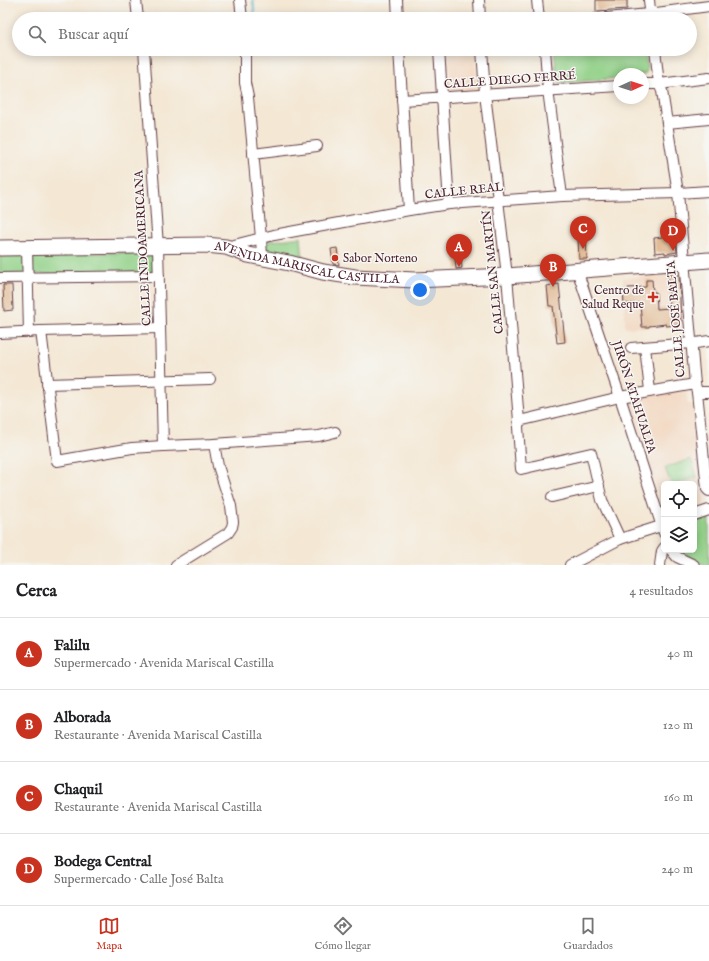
<!DOCTYPE html>
<html lang="es">
<head>
<meta charset="utf-8">
<style>
	body { margin:0; font-family:"IM FELL English",serif; background:#f6f6f6; color:#202124 }
	.controls { position:absolute; right:12px; bottom:12px; display:grid; overflow:hidden; border-radius:6px; box-shadow:0 2px 10px #0003 }
	.controls button { width:36px; height:36px; display:grid; place-items:center; padding:0; border:0; border-bottom:1px solid #e0e0e0; background:#fff; color:#202124; font:20px sans-serif }
	.compass { position:absolute; left:613px; top:68px; width:36px; height:36px; border-radius:50%; background:#fff; box-shadow:0 2px 10px #0003; rotate:87deg }
	.you { position:absolute; left:420px; top:290px; width:14px; height:14px; margin:-10px; border:3px solid #fff; border-radius:50%; background:#1a73e8; box-shadow:0 0 0 6px #1a73e833 }
	.badge { display:grid; place-items:center; width:26px; height:26px; border-radius:50%; background:#c8321e; color:#fff; font-size:13px; font-weight:700 }
	.pin { position:absolute; translate:-50% -33px; filter:drop-shadow(0 1px 2px #0008) }
	.pin::after { content:''; position:absolute; top:21px; width:14px; height:12px; background:inherit; clip-path:polygon(0 0,100% 0,50% 100%) }
	.list { margin:0; padding:0; list-style:none }
	h2 { display:flex; justify-content:space-between; align-items:center; height:52px; margin:0; padding:0 16px; font-size:17px }
	h2 small { font-size:13px; font-weight:400; color:#757577 }
	.list li { display:grid; grid-template-columns:26px 1fr auto; gap:12px; align-items:center; box-sizing:border-box; height:72px; padding:0 16px; border-top:1px solid #e0e0e0 }
	.list b { display:block; font-size:15px; white-space:nowrap }
	.list p { margin:0; font-size:13px; white-space:nowrap; color:#757577 }
	.list em { font-size:13px; font-style:normal; color:#757577 }
	.icon { flex:none; width:22px; height:22px; fill:none; stroke:currentColor; stroke-width:2; stroke-linecap:round; stroke-linejoin:round }
	.map { position:relative; flex:none; width:709px; height:565px; overflow:hidden }
	.search { position:absolute; background:#fff; box-shadow:0 2px 10px #0003; left:12px; right:12px; top:12px; height:44px; display:flex; align-items:center; gap:10px; box-sizing:border-box; padding:0 14px; border-radius:22px; color:#757577; font-size:15px }
	.sheet { height:340px; background:#fff }
	nav { display:flex; justify-content:space-around; align-items:center; box-sizing:border-box; height:56px; border-top:1px solid #e0e0e0; background:#fff; font-size:11px; color:#757577 }
	nav a { display:grid; justify-items:center; gap:2px }
	nav .on { color:#c8321e }
	.map>svg:first-child { display:block }
	.built { fill:#f2d5bd }
	.park { fill:#90d086; stroke:#6d7858 }
	.lines { fill:none; stroke-linecap:round; stroke-linejoin:round }
	.stream { stroke:#45adc4; stroke-width:2 }
	.building { fill:#deb084 }
	.minor-casing { stroke:#643d44; stroke-width:12 }
	.highway-casing { stroke:#643d44; stroke-width:17 }
	.minor { stroke:#fff; stroke-width:10 }
	.highway { stroke:#fff; stroke-width:15 }
	.poi-dot { fill:#c8321e; stroke:#f6f6f2; stroke-width:1.5 }
	.labels { text-anchor:middle; dominant-baseline:central; stroke-width:3; stroke-linejoin:round; paint-order:stroke }
	.street-label { font-size:12px; fill:#4a1f2b; stroke:#f6f6f2 }
	.poi-label { font-size:12px; fill:#4a1f2b; stroke:#f6f6f2; text-anchor:start }
</style>
</head>
<body>
<div class="map">
<svg width="709" height="565" viewBox="0 0 709 565">
	<rect width="100%" height="100%" fill="#f6f6f2"/>
	<filter id="ink" filterUnits="userSpaceOnUse"><feTurbulence type="fractalNoise" baseFrequency=".025" numOctaves="2"/><feDisplacementMap in="SourceGraphic" scale="8" xChannelSelector="R" yChannelSelector="G"/><feConvolveMatrix kernelMatrix="1 2 1 2 8 2 1 2 1" color-interpolation-filters="sRGB"/></filter>
	<filter id="wash" filterUnits="userSpaceOnUse"><feTurbulence type="fractalNoise" baseFrequency=".012" numOctaves="4" result="noise"/><feDisplacementMap in="SourceGraphic" scale="16" xChannelSelector="R" yChannelSelector="G"/><feGaussianBlur stdDeviation="0.9" result="paint"/><feColorMatrix in="noise" values="0 0 0 0 0 0 0 0 0 0 0 0 0 0 0 0 0 1.4 0 .05"/><feComposite in="paint" operator="in"/></filter>
	<g filter="url(#wash)">
		<rect width="100%" height="100%" fill="#f4e8d5"/>
		<!-- built -->
		<g class="built">
			<polygon points="447,49 475,49 477,90 450,91"/>
			<polygon points="679,275 685,325 625,328 623,278"/>
			<polygon points="686,389 688,404 693,404 704,502 700,508 694,510 694,484 664,484 664,512 627,401 629,399"/>
		</g>
		<!-- park -->
		<g class="park">
			<polygon points="554,49 645,49 647,71 644,75 643,75 643,74 619,74 619,78 560,83 557,80"/>
			<polygon points="301,237 303,262 264,252 264,242"/>
			<polygon points="153,252 154,272 0,275 0,255"/>
			<polygon points="691,459 697,477 676,484 671,484 665,468"/>
			<polygon points="709,513 709,565 705,565 676,550 694,550 694,518"/>
		</g>
		<g class="lines">
			<!-- stream -->
			<polyline class="stream" points="253,0 255,19"/>
		</g>
		<g id="blocks">
			<!-- building -->
			<g class="building">
				<polygon points="596,0 627,0 627,9 596,11"/>
				<polygon points="675,229 677,252 665,254 665,252 655,253 654,238 663,237 663,230"/>
				<polygon points="459,238 462,268 456,269 453,239"/>
				<polygon points="578,238 586,238 587,259 579,259"/>
				<polygon points="337,248 339,265 333,264 331,249"/>
				<polygon points="668,275 679,275 681,324 679,324 679,325 666,326 666,324 649,326 649,327 642,327 640,303 624,304 623,291 628,290 628,288 646,287 646,280 652,280 653,292 656,292 657,309 670,308"/>
				<polygon points="559,284 565,342 557,343 553,306 549,306 547,286"/>
				<polygon points="3,285 12,285 13,310 4,311"/>
			</g>
		</g>
	</g>
	<g filter="url(#ink)">
		<use href="#blocks" fill-opacity="0" stroke="#643d44" stroke-width="1"/>
		<g class="lines">
			<!-- minor casing -->
			<g class="minor-casing">
				<g id="minor">
					<polyline points="136,0 138,19"/>
					<polyline points="240,0 242,19"/>
					<polyline points="397,0 398,19"/>
					<polyline points="479,0 480,19"/>
					<polyline points="537,0 539,19"/>
					<polyline points="649,0 651,19"/>
					<polyline points="596,19 649,14 709,6"/>
					<polyline points="144,49 158,246 163,446"/>
					<polyline points="245,49 245,83 248,97 261,238 262,257"/>
					<polyline points="399,49 409,210"/>
					<polyline points="439,49 449,204"/>
					<polyline points="482,49 485,94 498,200 507,276 519,421 518,427 521,469 591,453 602,500 620,539"/>
					<polyline points="545,49 548,90 562,196"/>
					<polyline points="655,49 659,84 662,91 678,193 695,384 697,392 707,489 709,491"/>
					<polyline points="643,84 659,84 709,78"/>
					<polyline points="402,100 619,86"/>
					<polyline points="667,123 709,119"/>
					<polyline points="253,154 317,146"/>
					<polyline points="226,247 274,235 409,210 449,204 562,196 678,193 709,191"/>
					<polyline points="27,248 29,332"/>
					<polyline points="577,270 620,397 664,533"/>
					<polyline points="0,278 159,276"/>
					<polyline points="41,331 56,453 57,461 132,448 163,446 214,444 319,436 335,432"/>
					<polyline points="0,333 41,331 160,328"/>
					<polyline points="696,343 709,341"/>
					<polyline points="645,347 650,391"/>
					<polyline points="631,348 691,343"/>
					<polyline points="47,384 210,379"/>
					<polyline points="697,392 709,392"/>
					<polyline points="519,421 620,397 695,384"/>
					<polyline points="552,497 599,486"/>
					<polyline points="694,515 709,510"/>
					<polyline points="671,550 677,557 694,565"/>
					<polyline points="176,565 228,533 232,527 233,522 231,506 218,466 214,444"/>
					<polyline points="570,565 620,539 664,525"/>
					<polyline points="660,565 662,551 664,548"/>
				</g>
			</g>
			<!-- highway casing -->
			<g class="highway-casing">
				<g id="highway">
					<path id="s1" d="M0 248 206 245 226 247 248 255 289 263 323 272 355 277 415 280 507 276 709 260"/>
				</g>
			</g>
			<!-- minor -->
			<use href="#minor" class="minor"/>
			<!-- highway -->
			<use href="#highway" class="highway"/>
		</g>
	</g>
	<!-- markers -->
	<g class="poi-dot">
		<circle cx="335" cy="258" r="4"/>
		<path d="M651 291h4v4h4v4h-4v4h-4v-4h-4v-4h4z"/>
	</g>
	<g class="labels">
		<!-- street labels -->
		<g class="street-label">
			<text transform="translate(510 80) rotate(-4)">CALLE DIEGO FERRÉ</text>
			<text transform="translate(464 191) rotate(-6)">CALLE REAL</text>
			<text transform="translate(143 248) rotate(-93)">CALLE INDOAMERICANA</text>
			<text stroke="none"><textPath href="#s1" startOffset="309">AVENIDA MARISCAL CASTILLA</textPath></text>
			<text transform="translate(493 272) rotate(-96)">CALLE SAN MARTÍN</text>
			<text transform="translate(676 319) rotate(-95)">CALLE JOSÉ BALTA</text>
			<text transform="translate(634 397) rotate(72)">JIRÓN ATAHUALPA</text>
		</g>
		<!-- poi labels -->
		<g class="poi-label">
			<text x="343" y="258">Sabor Norteno</text>
			<text x="644" y="290" text-anchor="end">Centro de<tspan x="644" dy="14">Salud Reque</tspan></text>
		</g>
	</g>
</svg>
<div class="controls">
<button><svg class="icon" aria-label="locate" viewBox="0 0 24 24"><circle cx="12" cy="12" r="6"/><path d="M12 2v4M12 18v4M2 12h4M18 12h4"/></svg></button>
<button><svg class="icon" aria-label="layers" viewBox="0 0 24 24"><path d="M12 4l9 5-9 5-9-5zM3 14l9 5 9-5"/></svg></button>
</div>
<svg class="compass" viewBox="-18 -18 36 36"><path d="M0-13l5 13h-10z" fill="#e53935"/><path d="M0 13l5-13h-10z" fill="#757577"/></svg>
<div class="you"></div>
<div class="pin badge" style="left:459px;top:267px">A</div>
<div class="pin badge" style="left:553px;top:287px">B</div>
<div class="pin badge" style="left:583px;top:249px">C</div>
<div class="pin badge" style="left:673px;top:251px">D</div>
<div class="search"><svg class="icon" aria-label="search" viewBox="0 0 24 24"><circle cx="10" cy="10" r="6"/><path d="M15 15l6 6"/></svg>Buscar aquí</div>
</div>
<section class="sheet">
<h2>Cerca<small>4 resultados</small></h2>
<ul class="list">
<li><span class="badge">A</span><div><b>Falilu</b><p>Supermercado · Avenida Mariscal Castilla</p></div><em>40 m</em></li>
<li><span class="badge">B</span><div><b>Alborada</b><p>Restaurante · Avenida Mariscal Castilla</p></div><em>120 m</em></li>
<li><span class="badge">C</span><div><b>Chaquil</b><p>Restaurante · Avenida Mariscal Castilla</p></div><em>160 m</em></li>
<li><span class="badge">D</span><div><b>Bodega Central</b><p>Supermercado · Calle José Balta</p></div><em>240 m</em></li>
</ul>
</section>
<nav>
<a class="on"><svg class="icon" aria-label="map" viewBox="0 0 24 24"><path d="M3 6l6-2 6 2 6-2v14l-6 2-6-2-6 2zM9 4v14M15 6v14"/></svg>Mapa</a>
<a><svg class="icon" aria-label="directions" viewBox="0 0 24 24"><path d="M12 3l9 9-9 9-9-9zM9 14v-3h6M13 9l2 2-2 2"/></svg>Cómo llegar</a>
<a><svg class="icon" aria-label="saved" viewBox="0 0 24 24"><path d="M7 4h10v16l-5-4-5 4z"/></svg>Guardados</a>
</nav>
</body>
</html>
